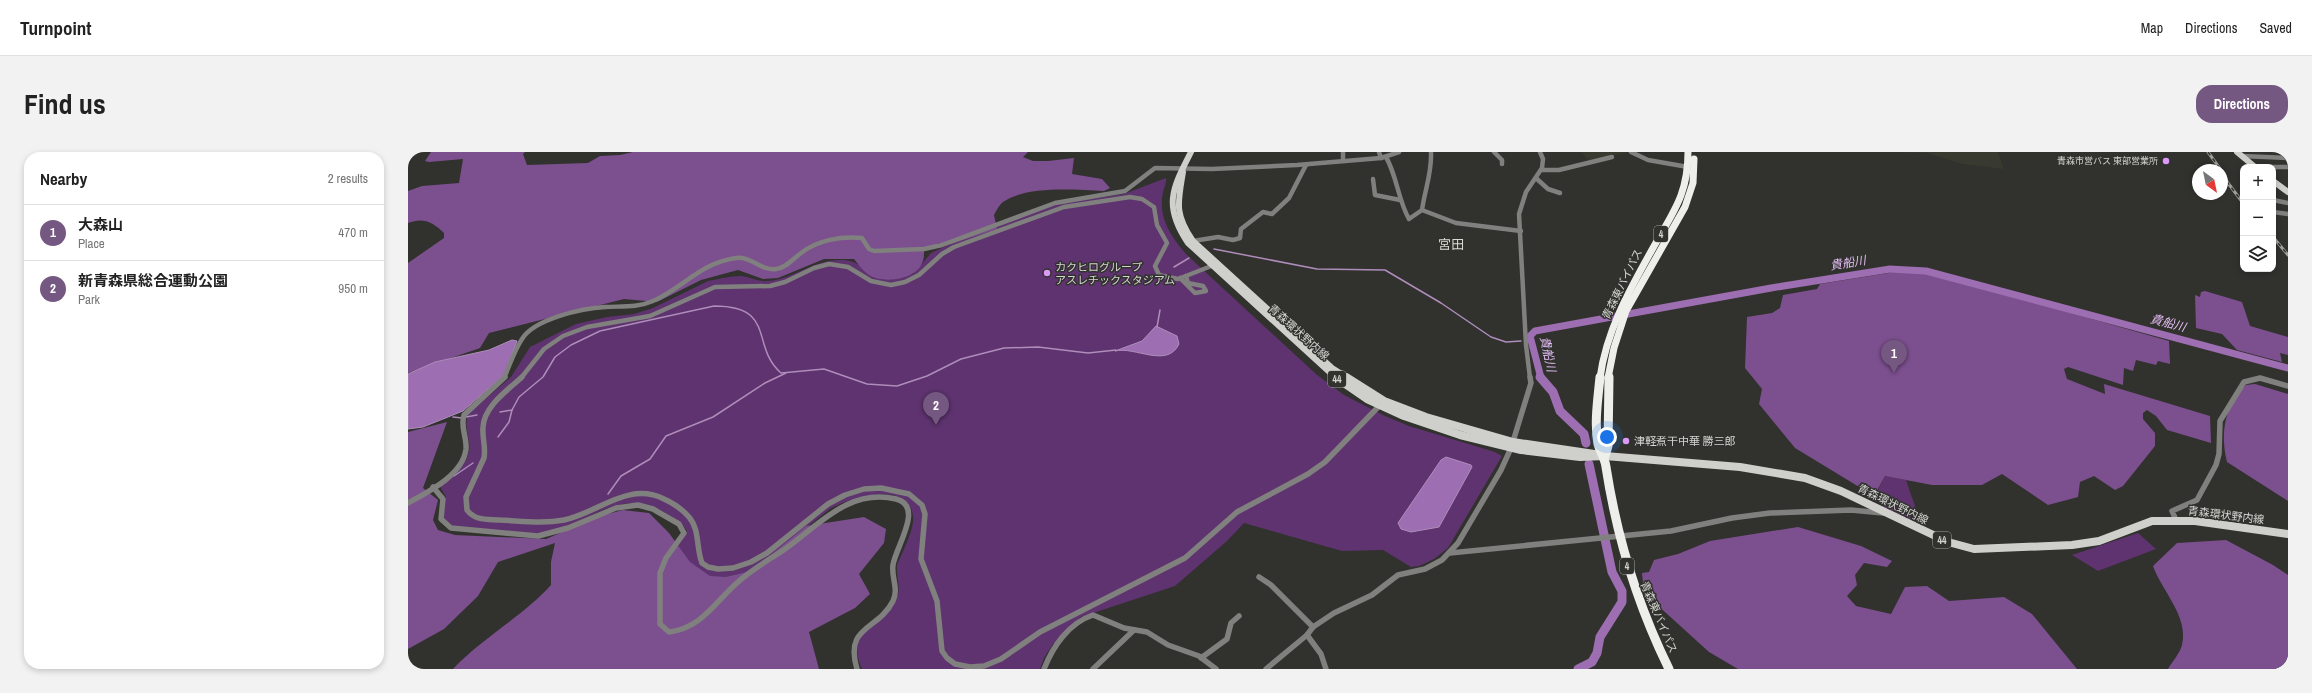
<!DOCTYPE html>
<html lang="en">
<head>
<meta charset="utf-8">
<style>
	body { margin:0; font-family:"Archivo Narrow","Noto Sans JP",sans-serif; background:#f2f2f2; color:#222 }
	.controls { position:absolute; right:12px; top:12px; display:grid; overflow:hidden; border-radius:8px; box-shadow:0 2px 6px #0003 }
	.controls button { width:36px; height:36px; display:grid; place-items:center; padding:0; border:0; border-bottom:1px solid #e0e0e0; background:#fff; color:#222; font:20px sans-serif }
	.compass { position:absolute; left:1784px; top:12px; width:36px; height:36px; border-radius:50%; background:#fff; box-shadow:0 2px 6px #0003; rotate:147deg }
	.you { position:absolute; left:1199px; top:285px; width:14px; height:14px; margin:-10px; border:3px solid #fff; border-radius:50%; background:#1a73e8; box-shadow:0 0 0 6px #1a73e833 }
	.badge { display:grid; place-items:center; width:26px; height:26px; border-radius:50%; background:#755881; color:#fff; font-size:13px; font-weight:700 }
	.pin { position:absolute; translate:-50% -33px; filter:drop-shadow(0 1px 2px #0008) }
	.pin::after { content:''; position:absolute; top:21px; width:14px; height:12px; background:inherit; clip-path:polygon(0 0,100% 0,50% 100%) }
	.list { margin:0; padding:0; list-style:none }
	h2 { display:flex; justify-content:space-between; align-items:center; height:52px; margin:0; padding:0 16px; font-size:17px }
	h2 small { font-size:13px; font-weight:400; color:#767676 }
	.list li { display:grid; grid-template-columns:26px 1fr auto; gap:12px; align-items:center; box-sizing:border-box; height:56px; padding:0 16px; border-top:1px solid #e0e0e0 }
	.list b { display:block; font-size:15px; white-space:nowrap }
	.list p { margin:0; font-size:13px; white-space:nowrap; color:#767676 }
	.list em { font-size:13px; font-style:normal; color:#767676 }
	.icon { flex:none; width:22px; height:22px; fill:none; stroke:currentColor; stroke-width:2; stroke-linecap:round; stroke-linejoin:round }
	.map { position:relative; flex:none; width:1880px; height:517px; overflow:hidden; border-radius:16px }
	header { display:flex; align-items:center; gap:24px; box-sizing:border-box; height:56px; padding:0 20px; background:#fff; border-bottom:1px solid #e0e0e0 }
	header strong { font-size:19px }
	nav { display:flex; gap:22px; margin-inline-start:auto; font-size:14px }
	.intro { display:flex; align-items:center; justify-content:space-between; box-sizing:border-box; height:96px; padding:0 24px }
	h1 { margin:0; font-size:28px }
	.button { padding:10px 18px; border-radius:16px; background:#755881; color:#fff; font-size:14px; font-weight:700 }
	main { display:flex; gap:24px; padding:0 24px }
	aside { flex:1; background:#fff; border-radius:16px; box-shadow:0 2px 6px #0003 }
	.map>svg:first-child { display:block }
	.built { fill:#38392f }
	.green { fill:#5e336f }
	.forest { fill:#7c4f8f }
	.water { fill:#9d6eb1; stroke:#ae8dbb }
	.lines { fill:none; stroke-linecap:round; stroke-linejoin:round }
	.stream { stroke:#ae8dbb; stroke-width:1.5 }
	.river-far1 { stroke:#9d6eb1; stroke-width:7 }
	.river { stroke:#9d6eb1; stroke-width:9 }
	.minor-far1 { stroke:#80807e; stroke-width:4.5 }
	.minor { stroke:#80807e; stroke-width:5.5 }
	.major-far1 { stroke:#cfcfcb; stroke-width:6 }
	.major { stroke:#cfcfcb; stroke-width:8 }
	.highway-far1 { stroke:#eeefea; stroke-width:7 }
	.highway { stroke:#eeefea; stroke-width:9 }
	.rail-casing { stroke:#a0a09d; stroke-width:3 }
	.rail { stroke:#31312e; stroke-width:1.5; stroke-dasharray:4; stroke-linecap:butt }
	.poi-dot { fill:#da9af6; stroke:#31312e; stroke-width:1.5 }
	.labels { text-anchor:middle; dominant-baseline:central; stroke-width:3; stroke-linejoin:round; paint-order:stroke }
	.far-poi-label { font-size:9px; fill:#d4d4d1; stroke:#31312e; text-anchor:end }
	.shield { fill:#31312e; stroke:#a3a3a0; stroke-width:1 }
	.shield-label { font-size:10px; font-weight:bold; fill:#d4d4d1 }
	.poi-label { font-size:11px; fill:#d4d4d1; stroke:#31312e; text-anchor:start }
	.street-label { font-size:11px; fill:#d4d4d1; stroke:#31312e }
	.water-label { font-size:12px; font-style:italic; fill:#e5bff6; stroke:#31312e }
	.quarter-label { font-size:13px; fill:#d9dad5; stroke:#31312e }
</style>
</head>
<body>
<header>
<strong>Turnpoint</strong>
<nav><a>Map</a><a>Directions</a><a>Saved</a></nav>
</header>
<div class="intro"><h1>Find us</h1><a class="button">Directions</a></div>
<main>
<aside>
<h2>Nearby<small>2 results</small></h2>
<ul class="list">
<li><span class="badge">1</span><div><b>大森山</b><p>Place</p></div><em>470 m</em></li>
<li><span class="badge">2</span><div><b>新青森県総合運動公園</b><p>Park</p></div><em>950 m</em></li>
</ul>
</aside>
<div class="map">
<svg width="1880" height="517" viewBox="0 0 1880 517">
	<rect width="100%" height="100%" fill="#31312e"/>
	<!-- built -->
	<g class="built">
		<polygon points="1173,0 1220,0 1181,9"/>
		<polygon points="1484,0 1590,0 1596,17 1554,12 1519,1"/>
	</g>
	<!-- green -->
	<g class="green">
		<path d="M758 26C759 31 754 40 754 47 752 69 765 87 779 103L908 222 936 243 977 264 1001 274 1087 300 1094 304 1040 396 1026 407 1011 414 1003 415 975 398 934 399 836 371 819 389 767 434 673 465 645 492 636 506 632 517H454C437 479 469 478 486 452 495 438 488 428 489 413 494 401 507 376 505 364 500 327 441 346 422 357L317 439 267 399 279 379C274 370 265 366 256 360 211 333 180 374 136 381 113 384 70 376 45 374L35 366 38 345 31 333C46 321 64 311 61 290 59 279 57 273 60 262L103 225 122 195 168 172 199 165 226 162 245 156 300 129C310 127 323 124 333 124 343 125 350 130 360 129 387 127 404 107 436 108 449 109 457 118 469 123 478 126 496 124 505 122L523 101 540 93 647 52 716 42Z"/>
		<polygon points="1477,324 1498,328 1507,354 1502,367 1476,355 1467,344"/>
		<polygon points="1730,381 1748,397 1690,419 1664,403"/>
	</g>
	<!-- forest -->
	<g class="forest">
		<path d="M23 0H117L115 2 119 13 180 11 192 4 212 3 225 0H620L615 5 625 9H640L666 6 664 22 694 27 702 36 696 39C667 38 620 33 595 50 591 53 588 59 586 63L589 77 543 92 531 91 516 99C516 103 516 108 514 111 508 128 474 132 461 123 455 119 450 112 446 107H416L370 126 355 127 330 118 293 128 249 150 216 147 81 181 72 196 0 221V111L36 86V81C25 70 15 65 0 71V39L14 34 51 31 55 7 21 10 17 9Z"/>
		<polygon points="1493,119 1522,121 1761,189 1762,212 1750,209 1748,213 1728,208 1725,219 1716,216 1715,233 1660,215 1656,217 1659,227 1697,242 1696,232 1802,264 1803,291 1759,278 1748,264 1739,258 1735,261 1735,267 1747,281 1747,294 1715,334 1707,338 1686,324 1672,330 1670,345 1640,353 1594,322 1574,333 1524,333 1477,324 1466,344 1387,296 1351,252 1354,237 1337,216 1339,165 1364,161 1372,156 1375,143 1409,137 1412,132"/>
		<polygon points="1797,139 1834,150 1842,174 1880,185 1880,203 1872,201 1874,210 1829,198 1814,182 1788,176 1787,143 1792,145 1793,140"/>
		<path d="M1847 232 1880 242V349L1819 310C1812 282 1816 254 1838 233Z"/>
		<path d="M39 270 15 336 30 348 25 368 30 378 47 383 138 387 192 364 215 358 241 361 261 381 282 410 302 424 318 425 343 419 398 374 456 365 478 377 476 391 451 422 462 442 447 456 401 480 411 517H45C75 485 114 465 143 433V410L147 391 90 410 70 444 36 477 0 497V280Z"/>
		<polygon points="1390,375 1453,394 1484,409 1479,415 1456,411 1447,423 1449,433 1439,444 1448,454 1483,462 1497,435 1519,434 1541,449 1596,445 1624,462 1669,517 1330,517 1301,500 1236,441 1234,421 1241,420 1246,408 1270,402 1302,389"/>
		<path d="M1818 388 1865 413 1880 423V517H1760C1764 510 1772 501 1774 493 1781 465 1754 439 1745 414L1769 391Z"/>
	</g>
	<!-- water -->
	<g class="water">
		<path d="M748 174 769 184 771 192C759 217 727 194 707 199L734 189Z"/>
		<polygon points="104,188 109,189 96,223 55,259 15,275 0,277 0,222 27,210 81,198"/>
		<polygon points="1038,305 1063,313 1064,315 1031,375 1003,380 993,377 990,371 1033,308"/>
	</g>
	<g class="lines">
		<!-- stream -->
		<g class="stream">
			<polyline points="806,97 909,117 977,118 1033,151 1083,185 1098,190 1113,189"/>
			<polyline points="766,115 781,106"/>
			<polyline points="749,175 752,158"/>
			<polyline points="1120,188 1122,188"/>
			<path d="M92 260 104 258 111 245 135 225 147 205 163 193 192 179 306 154C369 154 342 194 373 221L416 217 459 232 489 234 519 224 553 207 596 196 630 195 680 201 708 198"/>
			<polyline points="45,265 54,266"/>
			<polyline points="58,265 69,263"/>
			<polyline points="90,285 101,270 104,258"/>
			<polyline points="46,324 65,311"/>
			<polyline points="200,342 213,324 242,307 258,284 305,265 357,231 378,221"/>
		</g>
		<!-- river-far1 -->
		<polyline class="river-far1" points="1133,226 1122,184 1127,179 1363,136 1482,117 1518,119 1880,216"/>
		<!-- river -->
		<g class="river">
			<polyline points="1132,225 1145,240 1152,259 1176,282 1178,291"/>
			<polyline points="1170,517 1184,510 1189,501 1192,485 1214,450 1214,439 1204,420 1181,312"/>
		</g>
		<!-- minor-far1 -->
		<g class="minor-far1">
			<polyline points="935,0 935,9"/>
			<polyline points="971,0 973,6"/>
			<polyline points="1086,0 1094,8 1094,12"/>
			<polyline points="1223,0 1240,8 1280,15"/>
			<polyline points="1834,4 1880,6"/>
			<path d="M978 5C989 24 990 48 1001 67L1014 58C1017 37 1024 21 1023 0"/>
			<polyline points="1846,15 1880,15"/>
			<polyline points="1134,18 1151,18 1204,5"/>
			<polyline points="965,27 967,43 992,48"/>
			<polyline points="1129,27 1140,37 1152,41"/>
			<polyline points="1865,48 1880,51"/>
			<polyline points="1014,58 1048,71 1113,79"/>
			<polyline points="1865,60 1880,62"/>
			<polyline points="785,89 810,85 825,88 832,86 833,77 855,60 864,62 881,46 898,13"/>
			<polyline points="772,126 787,141 798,139 795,134 780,131 778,124"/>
			<path d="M96 226C102 213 106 199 114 187 126 167 175 156 197 155 213 154 229 156 245 149 275 136 292 111 328 106 343 104 353 119 368 117 378 116 386 106 393 101 410 88 433 84 454 86L461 97 466 99 516 97 534 93 647 51 717 39 747 16 804 17 889 13 973 6 991 0"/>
			<polyline points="113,226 136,197 155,184 179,175 242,164 307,135 362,134 377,130 406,116 421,112 440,115 463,129 483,133 497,130 511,123 534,102 546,95 656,55 722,45 734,47 746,55 749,73 759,91 747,114 751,123 770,127 806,113"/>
			<polyline points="1122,226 1118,193 1111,62 1118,40 1134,16 1135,7 1132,0"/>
		</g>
		<!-- minor -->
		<g class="minor">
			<path d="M114 225C100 238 76 254 75 275 74 286 78 295 76 306L58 345 59 358C67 369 80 367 92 368 114 369 135 372 156 368 190 361 220 329 256 347 265 351 274 357 281 365 292 378 288 396 294 411L300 415 310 417 325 416 343 410 359 401 420 352 437 343 456 337 473 336 501 342 514 353 517 362 513 407 529 449 534 499 539 506 547 512 562 515 576 514 593 507 632 480 777 406 829 360 900 322 917 310 973 252"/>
			<path d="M25 335 35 347 33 367 43 376 130 384 160 376 208 356 230 353 245 357 271 372 276 381 258 406 252 421V472L261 480C294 476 307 450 330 430 344 417 361 408 377 397 411 373 441 336 488 347 517 354 487 396 485 413 483 425 491 437 485 449 470 479 436 473 449 517"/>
			<path d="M0 351C20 340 55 323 58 297 59 285 52 275 56 263L97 225"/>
			<polyline points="1768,368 1764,359 1789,348 1808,313 1811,302 1812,269 1836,230 1852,226 1880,234"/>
			<polyline points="1042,401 1263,379 1324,366 1362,361 1443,358 1475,361"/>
			<polyline points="851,425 863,433 905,475"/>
			<polyline points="899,483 913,502 918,517"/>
			<polyline points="793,506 819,487 823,471 831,464"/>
			<path d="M636 517C645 494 661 471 685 463L716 476 739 480 760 493 791 504 808 517"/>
			<polyline points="685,517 726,478"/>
			<polyline points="858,517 899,483 905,475 926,461 964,443 990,423 1017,417 1034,408 1050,391 1093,318 1103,296 1123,231 1122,225"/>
		</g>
		<!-- major-far1 -->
		<g class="major-far1">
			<path d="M783 0C764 37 755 54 780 91L928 226"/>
			<polyline points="1829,0 1847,15"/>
			<path d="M775 20C770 50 766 62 785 89L924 216 940 226"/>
			<polyline points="1865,29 1880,40"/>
		</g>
		<!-- major -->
		<g class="major">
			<polyline points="927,225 959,247 996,264 1052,283 1113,298 1172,305 1197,304 1332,315 1397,326 1433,339 1540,390 1566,397 1664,393 1691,389 1744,369 1787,369 1880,382"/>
			<polyline points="938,225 976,249 1018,265 1105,290 1193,303"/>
		</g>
		<!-- highway-far1 -->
		<g class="highway-far1">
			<path d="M1192 226C1198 179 1222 137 1245 96 1265 60 1280 43 1280 0"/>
			<polyline points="1200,226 1206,196 1218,159 1277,55 1285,31 1286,7"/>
		</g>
		<!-- highway -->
		<g class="highway">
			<path d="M1192 225C1190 246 1186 271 1190 292 1192 300 1197 306 1198 315 1209 386 1229 452 1261 517"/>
			<polyline points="1197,304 1200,294 1201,225"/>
		</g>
		<!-- rail casing -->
		<g class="rail-casing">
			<g id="rail">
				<polyline points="1800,0 1813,18"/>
				<polyline points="1814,23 1835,51"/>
				<polyline points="1865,85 1880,103"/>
			</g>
		</g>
		<!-- rail -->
		<use href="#rail" class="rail"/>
	</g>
	<!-- markers -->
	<g class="poi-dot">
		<circle cx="1758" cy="9" r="4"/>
		<circle cx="639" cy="121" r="4"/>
		<circle cx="1218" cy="289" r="4"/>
	</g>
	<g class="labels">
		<!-- far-poi labels -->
		<g class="far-poi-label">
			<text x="1750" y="9">青森市営バス 東部営業所</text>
		</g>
		<!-- shield labels -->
		<g class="shield">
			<rect x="1246" y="74" width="14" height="16" rx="3"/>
			<rect x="920" y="219" width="18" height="16" rx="3"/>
			<rect x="1525" y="380" width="18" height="16" rx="3"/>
			<rect x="1212" y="406" width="14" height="16" rx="3"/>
		</g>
		<g class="shield-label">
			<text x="1253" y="82">4</text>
			<text x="929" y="227">44</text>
			<text x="1534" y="388">44</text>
			<text x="1219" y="414">4</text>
		</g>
		<!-- poi labels -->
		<g class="poi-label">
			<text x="647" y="115">カクヒログループ<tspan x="647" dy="13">アスレチックスタジアム</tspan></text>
			<text x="1226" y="289">津軽煮干中華 勝三郎</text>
		</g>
		<!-- street labels -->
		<g class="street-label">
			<text transform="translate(1214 132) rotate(-64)">青森東バイパス</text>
			<text transform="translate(891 180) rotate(42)">青森環状野内線</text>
			<text transform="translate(1485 352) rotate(26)">青森環状野内線</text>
			<text transform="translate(1818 363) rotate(7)">青森環状野内線</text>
			<text transform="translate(1251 465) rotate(67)">青森東バイパス</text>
		</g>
		<!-- water labels -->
		<g class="water-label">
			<text transform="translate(1440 111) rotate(-9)">貴船川</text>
			<text transform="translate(1760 171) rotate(15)">貴船川</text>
			<text transform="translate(1140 202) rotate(78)">貴船川</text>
		</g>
		<!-- quarter labels -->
		<g class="quarter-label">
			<text x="1043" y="92">宮田</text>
		</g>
	</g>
</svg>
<div class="controls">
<button>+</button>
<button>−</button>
<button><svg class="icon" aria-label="layers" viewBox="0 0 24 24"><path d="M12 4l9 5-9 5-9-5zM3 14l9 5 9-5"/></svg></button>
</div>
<svg class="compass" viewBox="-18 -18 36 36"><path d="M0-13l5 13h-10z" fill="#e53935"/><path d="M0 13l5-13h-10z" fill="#767676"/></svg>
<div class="you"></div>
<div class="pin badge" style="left:1486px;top:221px">1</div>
<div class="pin badge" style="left:528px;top:273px">2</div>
</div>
</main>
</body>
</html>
